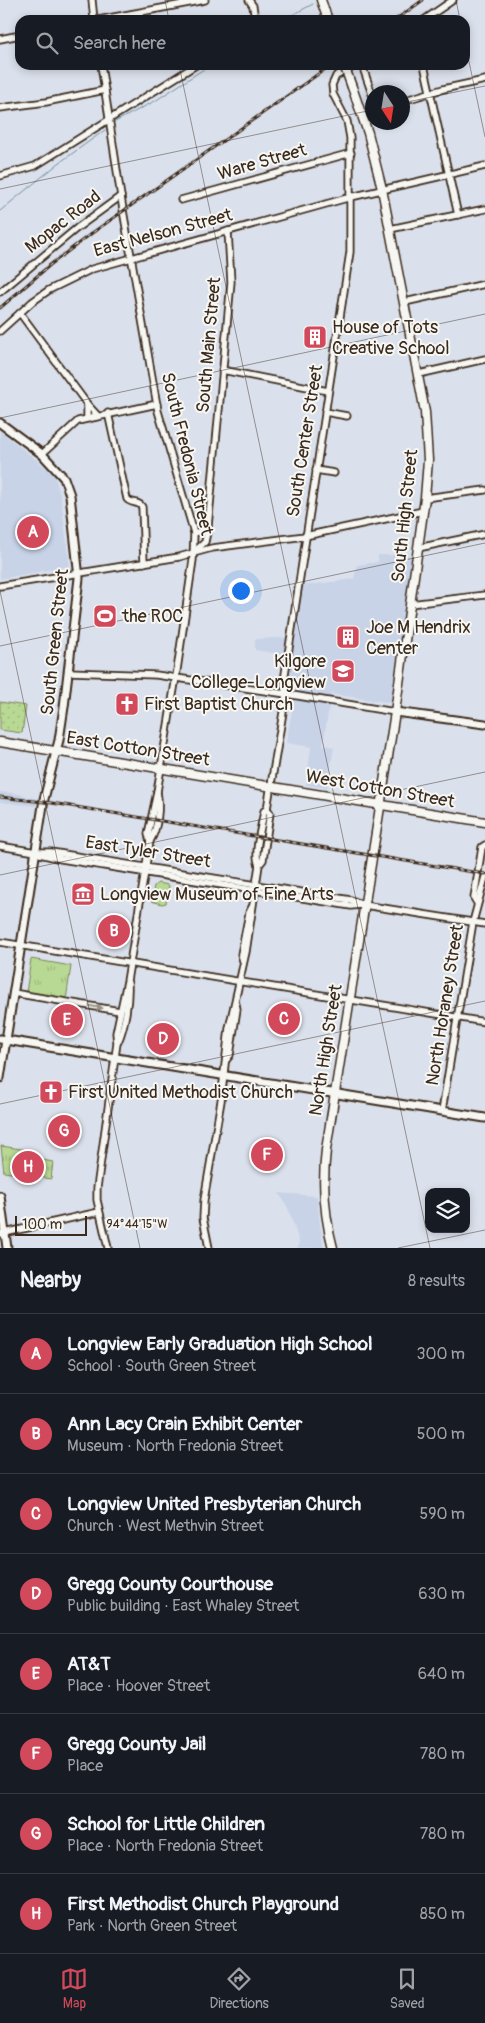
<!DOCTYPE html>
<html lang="en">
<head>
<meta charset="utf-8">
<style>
	body { margin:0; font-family:Pangolin,sans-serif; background:#20242c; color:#f1f3f6 }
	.controls { position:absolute; right:15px; bottom:15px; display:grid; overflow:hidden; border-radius:10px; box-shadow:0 2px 8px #0003 }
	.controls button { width:45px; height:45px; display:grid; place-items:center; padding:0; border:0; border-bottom:1px solid #363941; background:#171b24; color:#f1f3f6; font:25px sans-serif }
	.compass { position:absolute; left:365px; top:85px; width:45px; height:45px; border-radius:50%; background:#171b24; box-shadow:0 2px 8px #0003; rotate:168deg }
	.scale { position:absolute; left:15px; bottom:12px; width:72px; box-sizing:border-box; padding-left:5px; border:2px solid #3b2a1e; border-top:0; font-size:14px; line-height:18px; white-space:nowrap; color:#3b2a1e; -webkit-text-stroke:4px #f6f6f2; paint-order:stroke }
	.you { position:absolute; left:240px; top:590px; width:18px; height:18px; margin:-12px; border:4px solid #fff; border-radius:50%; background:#1a73e8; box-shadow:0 0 0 8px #1a73e833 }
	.badge { display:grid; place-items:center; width:32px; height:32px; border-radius:50%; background:#d1495b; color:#fff; font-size:16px; font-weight:700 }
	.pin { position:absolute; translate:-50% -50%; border:2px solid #fff; box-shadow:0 1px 5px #0006 }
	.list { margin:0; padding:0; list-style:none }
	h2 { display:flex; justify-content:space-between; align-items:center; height:65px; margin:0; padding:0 20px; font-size:21px }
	h2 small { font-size:16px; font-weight:400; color:#9ea1a6 }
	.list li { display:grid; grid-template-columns:32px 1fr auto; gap:15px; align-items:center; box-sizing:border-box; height:80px; padding:0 20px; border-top:1px solid #363941 }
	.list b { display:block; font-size:19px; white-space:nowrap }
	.list p { margin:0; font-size:16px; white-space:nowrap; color:#9ea1a6 }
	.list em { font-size:16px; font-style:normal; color:#9ea1a6 }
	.icon { flex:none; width:28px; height:28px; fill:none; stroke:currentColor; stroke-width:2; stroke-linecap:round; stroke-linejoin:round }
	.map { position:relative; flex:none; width:485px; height:1248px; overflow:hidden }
	.search { position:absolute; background:#171b24; box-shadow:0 2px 8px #0003; left:15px; right:15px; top:15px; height:55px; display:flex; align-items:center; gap:12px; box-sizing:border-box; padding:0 18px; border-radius:15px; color:#9ea1a6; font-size:19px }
	.sheet { height:705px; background:#171b24 }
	nav { display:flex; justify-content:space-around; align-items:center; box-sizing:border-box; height:70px; border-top:1px solid #363941; background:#171b24; font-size:14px; color:#9ea1a6 }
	nav a { display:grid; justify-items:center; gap:2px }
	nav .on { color:#d1495b }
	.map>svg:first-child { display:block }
	.built { fill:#c8d3e8 }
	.grass { fill:url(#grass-dots); stroke:#7a8258 }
	.park { fill:url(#park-tufts); stroke:#7a8258 }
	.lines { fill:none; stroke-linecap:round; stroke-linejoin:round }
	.stream { stroke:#708f9f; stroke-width:1 }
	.minor-casing { stroke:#3b2a1e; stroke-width:9 }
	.tertiary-casing { stroke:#3b2a1e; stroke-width:11 }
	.secondary-casing { stroke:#3b2a1e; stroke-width:11 }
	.minor { stroke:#f6f6f2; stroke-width:5.5 }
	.tertiary { stroke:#f6f6f2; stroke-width:7 }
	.secondary { stroke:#f6f6f2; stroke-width:8 }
	.rail-casing { stroke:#3b2a1e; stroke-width:3 }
	.rail { stroke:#f6f6f2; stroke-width:1; stroke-dasharray:4; stroke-linecap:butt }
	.secondary-bridge-casing { stroke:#3b2a1e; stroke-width:11; stroke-linecap:butt }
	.secondary-bridge { stroke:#f6f6f2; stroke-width:8 }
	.oneway { fill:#989088 }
	.ticks { fill:none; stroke:#3b2a1e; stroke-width:1; stroke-opacity:0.45 }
	.labels { text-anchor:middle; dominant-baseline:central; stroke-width:4; stroke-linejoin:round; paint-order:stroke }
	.street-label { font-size:18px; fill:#3b2a1e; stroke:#f6f6f2 }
	.poi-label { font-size:18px; fill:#3b2a1e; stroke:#f6f6f2; text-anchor:start }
	.ticks-label { font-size:12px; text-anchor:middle; fill:#3b2a1e; stroke:#f6f6f2; stroke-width:4; stroke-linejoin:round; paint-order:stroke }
</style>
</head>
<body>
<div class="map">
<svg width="485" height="1248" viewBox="0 0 485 1248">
	<defs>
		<pattern id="grass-dots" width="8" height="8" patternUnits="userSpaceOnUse" patternTransform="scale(1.25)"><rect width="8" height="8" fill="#b8d993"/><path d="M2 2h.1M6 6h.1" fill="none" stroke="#9fba7e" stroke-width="1.8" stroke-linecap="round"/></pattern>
		<pattern id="park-tufts" width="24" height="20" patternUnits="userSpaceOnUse" patternTransform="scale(1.25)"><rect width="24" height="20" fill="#b8d993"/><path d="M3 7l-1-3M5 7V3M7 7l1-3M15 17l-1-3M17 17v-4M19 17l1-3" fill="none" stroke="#9fba7e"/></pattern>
	</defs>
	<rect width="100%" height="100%" fill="#dbe1ec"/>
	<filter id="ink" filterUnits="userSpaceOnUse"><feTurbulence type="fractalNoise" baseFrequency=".02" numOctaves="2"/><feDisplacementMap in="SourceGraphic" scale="10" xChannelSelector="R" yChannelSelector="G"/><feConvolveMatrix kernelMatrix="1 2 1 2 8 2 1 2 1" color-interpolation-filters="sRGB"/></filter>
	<g filter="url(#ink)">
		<!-- built -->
		<g class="built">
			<polygon points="0,431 43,465 55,477 61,498 70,566 0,579"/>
			<polygon points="378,555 412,555 391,703 331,694 323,745 334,747 327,788 306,785 311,747 286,743 296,688 287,686 291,656 255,650 255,639 294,637 301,586 354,579 357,565 378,562"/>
			<polygon points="0,792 15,793 37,799 36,806 0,802"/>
			<polygon points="279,1193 317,1196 320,1225 324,1248 297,1248 299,1242 288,1208"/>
		</g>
		<!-- grass -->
		<polygon class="grass" points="0,702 26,706 22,733 0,730"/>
		<!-- park -->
		<g class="park">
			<polygon points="158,883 169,885 166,903 162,904 151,901 154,886"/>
			<polygon points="31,959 71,966 66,1000 26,993"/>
			<polygon points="1,1146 28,1150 27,1154 32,1155 32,1158 53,1162 51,1179 4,1172"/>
		</g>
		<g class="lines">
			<!-- stream -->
			<g class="stream">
				<polyline points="283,20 313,4"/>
				<polyline points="115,122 155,101 210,65"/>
				<polyline points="0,211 59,163 105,130"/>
			</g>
			<!-- minor casing -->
			<g class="minor-casing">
				<g id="minor">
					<polyline points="92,0 94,20"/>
					<polyline points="249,0 253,6 255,20"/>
					<polyline points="98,20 205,0"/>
					<polyline points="424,20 453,0"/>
					<polyline points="0,39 20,35"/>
					<polyline points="101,65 123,210 158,411 194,533 193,560 176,677 157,792 148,834 150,841 127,981 116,1033 117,1043 97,1188 97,1200 108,1248"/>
					<polyline points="362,65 372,94"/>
					<polyline points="424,65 458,215"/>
					<polyline points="402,101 443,89 485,80"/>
					<polyline points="0,108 46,102 105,90"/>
					<polyline points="0,176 35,166 196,65"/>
					<polyline points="181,200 351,153"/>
					<polyline points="390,229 485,209"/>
					<polyline points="0,292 77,228 121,196"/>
					<polyline points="405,302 485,284"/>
					<polyline points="20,313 87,404"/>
					<polyline points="0,331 32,302 49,290 92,269 351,197 485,166"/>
					<polyline points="222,370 328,391"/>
					<polyline points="419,374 485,359"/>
					<polyline points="325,412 347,416"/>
					<path d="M108 413 127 499C131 504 139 501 142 507L144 563"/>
					<polyline points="87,418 87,404 98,416"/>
					<polyline points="42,454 78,421 157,404"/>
					<polyline points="316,470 334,473"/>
					<polyline points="425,498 485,490"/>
					<polyline points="194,533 203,530 206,523"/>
					<polyline points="418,548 485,534"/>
					<polyline points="195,551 205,542 208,527 231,282 228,231"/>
					<polyline points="0,586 179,557 212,548 305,536 423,511"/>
					<polyline points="410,604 485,595"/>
					<polyline points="69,672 156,675 286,694 395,712"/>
					<path d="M150 841C158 829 160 806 157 792"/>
					<polyline points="0,846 36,852 51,852 351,900 364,905 485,924"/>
					<polyline points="40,854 61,859 351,906 361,905"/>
					<path d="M259 865C253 853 262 825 264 811L267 809 286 694 284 685 285 674 350 252V138L347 121 333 94 332 85 336 76 356 65"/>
					<polyline points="477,903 474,898 482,847 485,845"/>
					<polyline points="0,942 485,1022"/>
					<polyline points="243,961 241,954 249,913 252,907"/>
					<polyline points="13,993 120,1011"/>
					<path d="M118 1042C125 1026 129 1001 128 983"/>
					<polyline points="227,1059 230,1055 237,1009 236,1004"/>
					<polyline points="442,1111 473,922 485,877"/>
					<polyline points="0,1234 99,1212"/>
					<polyline points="209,1248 203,1218 204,1200 221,1101 229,1028 246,952 259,865 263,860 270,813 267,809"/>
				</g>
			</g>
			<!-- tertiary casing -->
			<g class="tertiary-casing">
				<g id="tertiary">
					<polyline points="0,423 42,454 64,478 70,495 79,578 64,707 59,740 44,799 0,1078"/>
					<polyline points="395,712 485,724"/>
					<polyline points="0,1039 485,1118"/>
					<polyline points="0,1196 7,1248"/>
				</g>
			</g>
			<!-- secondary casing -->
			<g class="secondary-casing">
				<g id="secondary">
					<polyline points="321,0 328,20"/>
					<polyline points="0,742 485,822"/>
					<path d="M333 1248C324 1215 322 1184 326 1150L395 712 425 498 428 460 425 412 382 189 368 133 352 87"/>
				</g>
			</g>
			<!-- minor -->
			<use href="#minor" class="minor"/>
			<!-- tertiary -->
			<use href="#tertiary" class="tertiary"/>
			<!-- secondary -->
			<use href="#secondary" class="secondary"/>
			<!-- rail casing -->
			<g class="rail-casing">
				<g id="rail">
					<polyline points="395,20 423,0"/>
					<polyline points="0,308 50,265 92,233 331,65"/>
					<polyline points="0,797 52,803 485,874"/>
				</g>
			</g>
			<!-- rail -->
			<use href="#rail" class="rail"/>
			<!-- secondary-bridge casing -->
			<g class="secondary-bridge-casing">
				<polyline id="secondary-bridge" points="344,65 352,87"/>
			</g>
			<!-- secondary-bridge -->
			<use href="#secondary-bridge" class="secondary-bridge"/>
		</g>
		<!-- one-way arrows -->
		<defs><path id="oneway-solid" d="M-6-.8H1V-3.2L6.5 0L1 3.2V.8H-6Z" transform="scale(1.25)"/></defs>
		<use class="oneway" href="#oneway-solid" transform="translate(96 1007) rotate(10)"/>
	</g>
	<!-- ticks -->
	<path class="ticks" d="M165 0 169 20M456 0 460 20M465 43 485 137M179 65 430 1248M402 103 485 86M0 189 372 110M0 418 485 314M0 591 140 1248M0 646 485 543M0 875 485 772M0 1104 485 1001M398 1248 485 1230"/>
	<!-- icons -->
	<defs>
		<g id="building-square" transform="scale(1.25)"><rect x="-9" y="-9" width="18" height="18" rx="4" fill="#d1495b" stroke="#f6f6f2"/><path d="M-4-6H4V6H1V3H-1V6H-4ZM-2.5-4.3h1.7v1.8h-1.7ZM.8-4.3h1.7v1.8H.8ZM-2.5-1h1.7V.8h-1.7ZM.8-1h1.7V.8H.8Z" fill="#fff"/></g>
		<g id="stadium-square" transform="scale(1.25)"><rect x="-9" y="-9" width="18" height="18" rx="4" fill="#d1495b" stroke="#f6f6f2"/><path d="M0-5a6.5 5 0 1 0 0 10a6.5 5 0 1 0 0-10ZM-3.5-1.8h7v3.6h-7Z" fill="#fff"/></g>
		<g id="university-square" transform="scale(1.25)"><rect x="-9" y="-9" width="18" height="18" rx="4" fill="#d1495b" stroke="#f6f6f2"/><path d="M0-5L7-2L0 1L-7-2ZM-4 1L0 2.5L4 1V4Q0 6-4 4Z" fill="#fff"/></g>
		<g id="church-square" transform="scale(1.25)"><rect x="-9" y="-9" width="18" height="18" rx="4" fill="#d1495b" stroke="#f6f6f2"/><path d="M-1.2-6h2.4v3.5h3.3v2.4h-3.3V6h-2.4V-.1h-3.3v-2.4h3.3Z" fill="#fff"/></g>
		<g id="museum-square" transform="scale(1.25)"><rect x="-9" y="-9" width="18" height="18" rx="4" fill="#d1495b" stroke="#f6f6f2"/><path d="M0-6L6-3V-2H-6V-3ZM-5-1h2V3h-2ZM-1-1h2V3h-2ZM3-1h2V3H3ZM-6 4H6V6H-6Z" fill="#fff"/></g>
	</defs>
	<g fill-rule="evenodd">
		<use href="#building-square" x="315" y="337"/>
		<use href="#stadium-square" x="105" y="616"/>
		<use href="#building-square" x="348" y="637"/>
		<use href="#university-square" x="343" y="671"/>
		<use href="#church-square" x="127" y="704"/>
		<use href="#museum-square" x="83" y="894"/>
		<use href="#church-square" x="51" y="1092"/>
	</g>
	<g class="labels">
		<!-- street labels -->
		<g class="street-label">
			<text transform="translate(262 162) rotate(-16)">Ware Street</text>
			<text transform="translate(63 222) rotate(-38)">Mopac Road</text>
			<text transform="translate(163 233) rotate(-15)">East Nelson Street</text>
			<text transform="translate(209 345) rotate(-85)">South Main Street</text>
			<text transform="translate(305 441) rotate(-81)">South Center Street</text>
			<text transform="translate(187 454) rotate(76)">South Fredonia Street</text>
			<text transform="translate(405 516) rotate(-84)">South High Street</text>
			<text transform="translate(55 642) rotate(-84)">South Green Street</text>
			<text transform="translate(138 749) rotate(9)">East Cotton Street</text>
			<text transform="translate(380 789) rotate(10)">West Cotton Street</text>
			<text transform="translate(148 852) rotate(9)">East Tyler Street</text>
			<text transform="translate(445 1005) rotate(-81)">North Horaney Street</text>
			<text transform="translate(326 1050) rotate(-81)">North High Street</text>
		</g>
		<!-- poi labels -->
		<g class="poi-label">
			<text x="332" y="327">House of Tots<tspan x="332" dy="21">Creative School</tspan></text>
			<text x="122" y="616">the ROC</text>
			<text x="366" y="627">Joe M Hendrix<tspan x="366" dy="21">Center</tspan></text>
			<text x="326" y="661" text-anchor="end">Kilgore<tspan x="326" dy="21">College-Longview</tspan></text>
			<text x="144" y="704">First Baptist Church</text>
			<text x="100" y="894">Longview Museum of Fine Arts</text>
			<text x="68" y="1092">First United Methodist Church</text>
		</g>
	</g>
	<g class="ticks-label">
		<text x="137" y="1228">94°44'15"W</text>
	</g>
</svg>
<div class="controls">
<button><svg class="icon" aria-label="layers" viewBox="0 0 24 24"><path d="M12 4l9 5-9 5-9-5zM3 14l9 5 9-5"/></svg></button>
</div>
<svg class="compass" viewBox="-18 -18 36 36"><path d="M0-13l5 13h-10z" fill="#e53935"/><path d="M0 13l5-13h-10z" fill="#9ea1a6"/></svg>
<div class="scale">100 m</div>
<div class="you"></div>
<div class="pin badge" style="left:33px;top:532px">A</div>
<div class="pin badge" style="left:114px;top:931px">B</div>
<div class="pin badge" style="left:284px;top:1019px">C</div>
<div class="pin badge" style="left:163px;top:1039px">D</div>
<div class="pin badge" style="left:67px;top:1020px">E</div>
<div class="pin badge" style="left:267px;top:1155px">F</div>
<div class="pin badge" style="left:64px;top:1131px">G</div>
<div class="pin badge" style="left:28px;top:1167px">H</div>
<div class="search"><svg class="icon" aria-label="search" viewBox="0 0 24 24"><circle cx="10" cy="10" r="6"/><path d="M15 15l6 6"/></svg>Search here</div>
</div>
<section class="sheet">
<h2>Nearby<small>8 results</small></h2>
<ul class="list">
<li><span class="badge">A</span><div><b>Longview Early Graduation High School</b><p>School · South Green Street</p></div><em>300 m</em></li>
<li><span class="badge">B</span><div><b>Ann Lacy Crain Exhibit Center</b><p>Museum · North Fredonia Street</p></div><em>500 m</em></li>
<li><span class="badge">C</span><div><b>Longview United Presbyterian Church</b><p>Church · West Methvin Street</p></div><em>590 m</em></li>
<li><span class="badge">D</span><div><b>Gregg County Courthouse</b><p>Public building · East Whaley Street</p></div><em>630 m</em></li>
<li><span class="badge">E</span><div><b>AT&amp;T</b><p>Place · Hoover Street</p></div><em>640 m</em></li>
<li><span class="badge">F</span><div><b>Gregg County Jail</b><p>Place</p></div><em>780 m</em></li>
<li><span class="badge">G</span><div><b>School for Little Children</b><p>Place · North Fredonia Street</p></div><em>780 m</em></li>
<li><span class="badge">H</span><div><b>First Methodist Church Playground</b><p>Park · North Green Street</p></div><em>850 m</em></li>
</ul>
</section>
<nav>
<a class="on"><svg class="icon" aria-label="map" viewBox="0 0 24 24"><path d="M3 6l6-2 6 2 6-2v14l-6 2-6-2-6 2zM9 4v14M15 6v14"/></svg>Map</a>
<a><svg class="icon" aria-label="directions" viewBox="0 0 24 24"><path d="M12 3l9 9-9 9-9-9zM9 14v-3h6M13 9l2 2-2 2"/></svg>Directions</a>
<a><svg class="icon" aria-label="saved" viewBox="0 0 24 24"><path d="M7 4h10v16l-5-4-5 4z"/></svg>Saved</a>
</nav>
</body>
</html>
